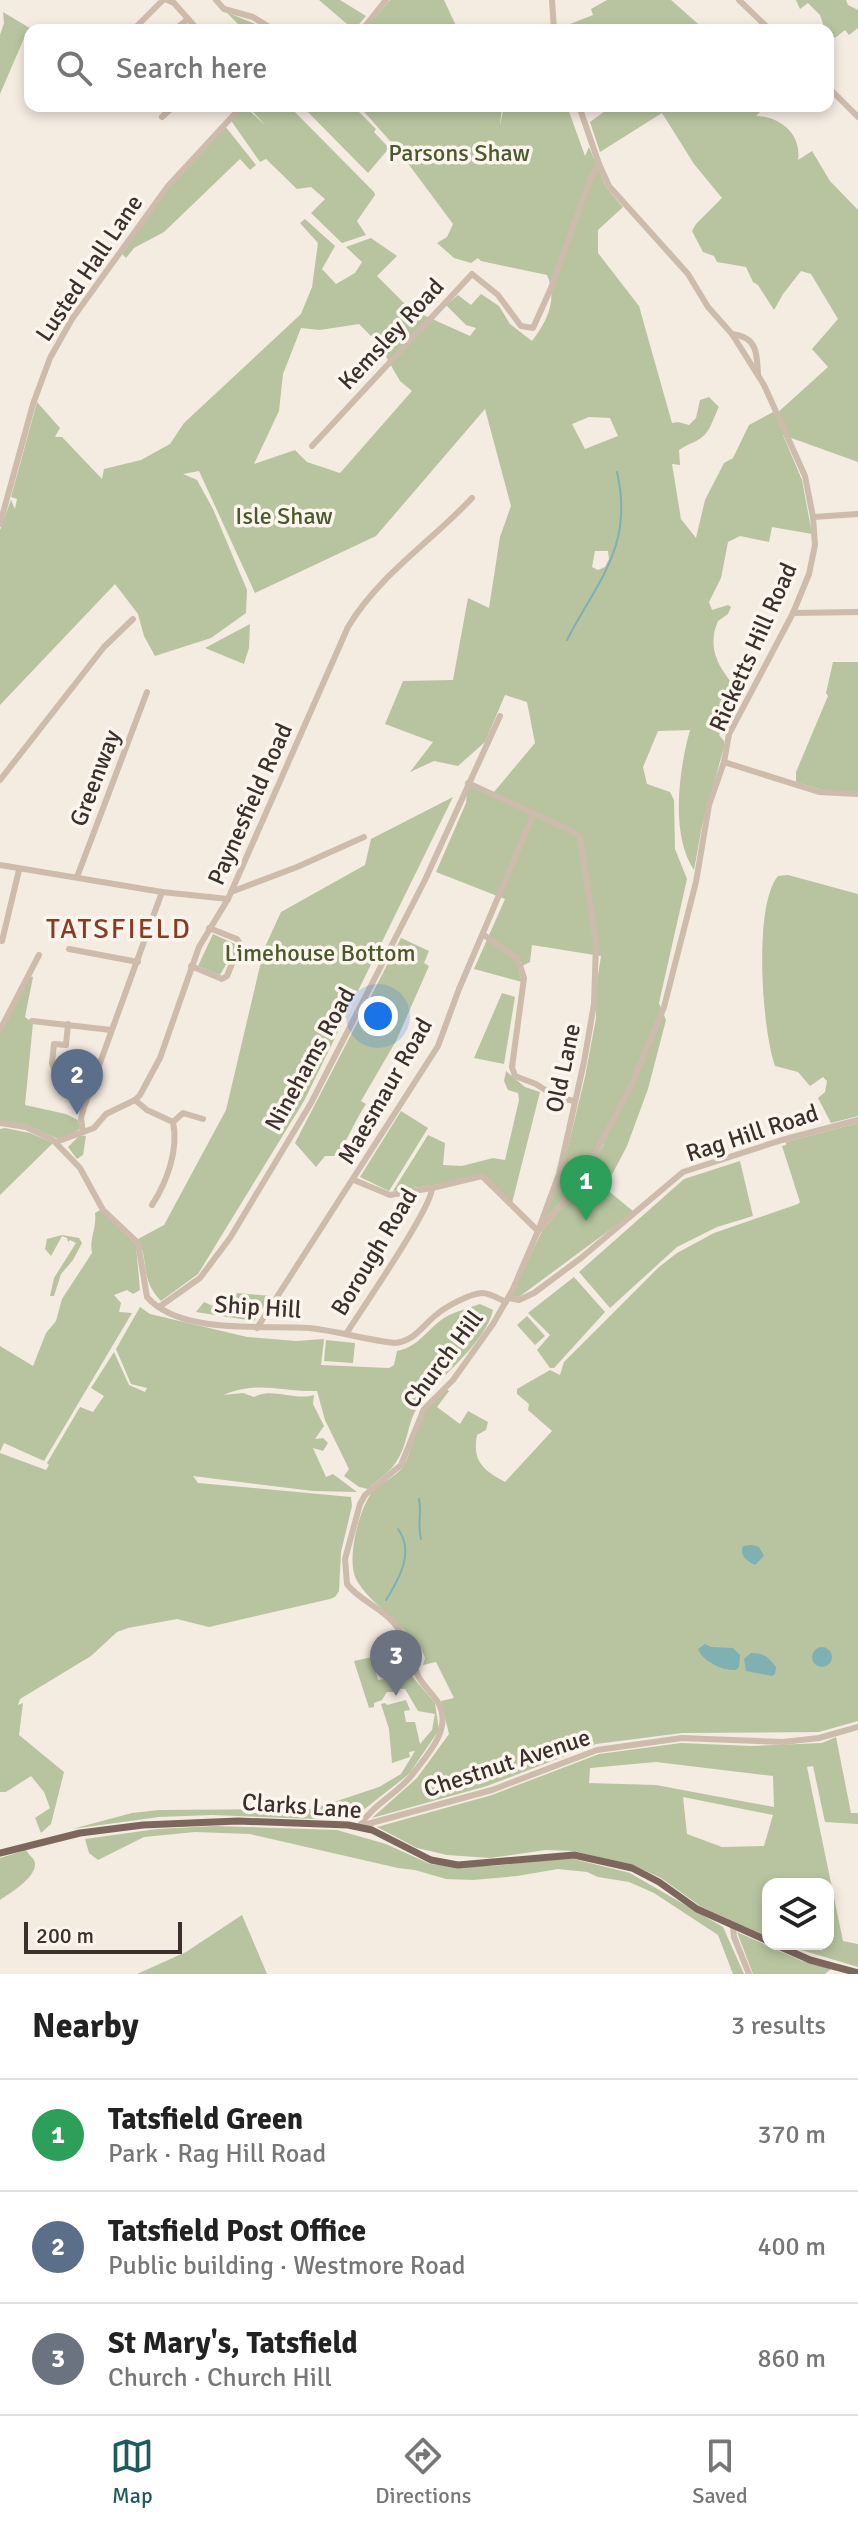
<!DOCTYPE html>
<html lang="en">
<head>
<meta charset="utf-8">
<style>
	body { margin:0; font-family:Signika,sans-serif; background:#f2f2f2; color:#222 }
	.controls { position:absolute; right:24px; bottom:24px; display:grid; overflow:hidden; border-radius:16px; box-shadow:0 4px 12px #0003 }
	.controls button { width:72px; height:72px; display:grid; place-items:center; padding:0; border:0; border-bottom:2px solid #e0e0e0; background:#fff; color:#222; font:40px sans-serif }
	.scale { position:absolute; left:24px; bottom:20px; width:158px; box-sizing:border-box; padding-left:8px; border:4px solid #3b302b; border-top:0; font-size:22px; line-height:28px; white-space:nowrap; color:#3b302b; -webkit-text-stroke:6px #fbf5ee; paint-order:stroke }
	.you { position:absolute; left:378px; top:1016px; width:28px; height:28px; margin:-20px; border:6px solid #fff; border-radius:50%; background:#1a73e8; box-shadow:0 0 0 12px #1a73e833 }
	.badge { display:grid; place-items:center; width:52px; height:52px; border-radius:50%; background:#1f5a5e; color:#fff; font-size:26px; font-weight:700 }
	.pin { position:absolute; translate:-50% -66px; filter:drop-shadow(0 2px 4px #0008) }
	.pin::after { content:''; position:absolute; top:42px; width:28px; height:24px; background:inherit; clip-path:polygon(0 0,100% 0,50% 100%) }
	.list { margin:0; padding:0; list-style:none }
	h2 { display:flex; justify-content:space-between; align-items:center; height:104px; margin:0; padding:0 32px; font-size:34px }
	h2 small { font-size:26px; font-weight:400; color:#767676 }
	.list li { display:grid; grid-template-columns:52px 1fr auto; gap:24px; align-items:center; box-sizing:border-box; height:112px; padding:0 32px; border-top:2px solid #e0e0e0 }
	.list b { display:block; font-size:30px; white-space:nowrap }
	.list p { margin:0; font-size:26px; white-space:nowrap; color:#767676 }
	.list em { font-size:26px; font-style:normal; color:#767676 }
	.icon { flex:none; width:44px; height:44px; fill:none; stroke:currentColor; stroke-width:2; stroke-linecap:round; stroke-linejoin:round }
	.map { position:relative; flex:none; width:858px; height:1974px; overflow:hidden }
	.search { position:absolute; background:#fff; box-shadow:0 4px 12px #0003; left:24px; right:24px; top:24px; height:88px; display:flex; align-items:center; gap:20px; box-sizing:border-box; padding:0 28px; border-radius:16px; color:#767676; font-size:30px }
	.sheet { height:440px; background:#fff }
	nav { display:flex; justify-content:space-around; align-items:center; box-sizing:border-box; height:112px; border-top:2px solid #e0e0e0; background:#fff; font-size:22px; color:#767676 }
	nav a { display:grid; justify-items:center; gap:4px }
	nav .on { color:#1f5a5e }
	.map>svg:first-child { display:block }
	.green { fill:#b8c4a0; fill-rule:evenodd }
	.water { fill:#7fb0b2 }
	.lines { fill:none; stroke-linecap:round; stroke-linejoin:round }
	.stream { stroke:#7fb0b2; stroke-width:2 }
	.minor { stroke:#cdbbac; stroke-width:6 }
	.major { stroke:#7d675c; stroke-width:7 }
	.labels { text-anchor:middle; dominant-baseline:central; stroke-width:7; stroke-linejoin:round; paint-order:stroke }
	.park-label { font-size:24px; fill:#4a5a2e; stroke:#fbf5ee }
	.street-label { font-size:24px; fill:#3b302b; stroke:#fbf5ee }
	.quarter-label { font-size:28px; letter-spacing:2px; fill:#8c3b22; stroke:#fbf5ee }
</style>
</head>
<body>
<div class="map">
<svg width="858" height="1974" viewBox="0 0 858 1974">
	<rect width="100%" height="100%" fill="#f4ebe1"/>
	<!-- green -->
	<g class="green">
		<polygon points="319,0 340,0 366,16 354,30"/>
		<polygon points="390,0 444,0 458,30 365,30"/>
		<polygon points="607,0 671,0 705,30 566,30 565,26 593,15 591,9"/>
		<polygon points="796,0 846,0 848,5 858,10 858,28 849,35 845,30 835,38 831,35 829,37 828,30 825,30 820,15 808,3 800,9"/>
		<polygon points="3,12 33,30 30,30 30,39 25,36 0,94 0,35 4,23"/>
		<polygon points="226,12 270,30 244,30"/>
		<polygon points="244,106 265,125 248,106 289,106 374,192 375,195 357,221 366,235 342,243 311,213 325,199 311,187 297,189 266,159 260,162 232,122 231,118"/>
		<polygon points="302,106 353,106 376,129 374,132 389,148 368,173"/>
		<path d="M359 106H502L500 126 504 106H567L585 156 589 147 606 187 623 207 598 230V253L639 306 672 423 678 422 689 425 696 418 700 400 709 397 719 407C715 414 712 425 707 432 700 442 688 443 679 450L680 465 672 464 681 519 696 538 705 500 724 463 733 458 749 425 773 412 775 415 828 367 812 349 838 319 811 274 801 271 783 294 774 310 758 285 753 282 746 267 717 262 714 256 703 252 692 231 696 224 722 198 694 164 662 113 600 152 590 122 612 106H766L756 116C780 116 802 134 798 160L812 151 830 181 858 210V462L783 435 802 480 812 534 772 527 769 542 740 536 728 542 721 578 709 602 712 610 728 605 731 607 728 614 718 621C705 651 722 672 741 694L719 735 724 741V747L702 826 694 870C670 835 679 769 690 730L658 731 643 767 647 784 670 792 674 800 675 849 687 879 659 1003 666 1020 648 1089 627 1146 605 1188 634 1212 519 1297 511 1296 542 1231 577 1191 604 1144 602 1138 568 1193 544 1220 564 1163 585 1077 596 1018V988L601 956 532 945 530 962 518 968 522 982 474 969 505 899 436 872 466 803 468 783 494 792 535 743 527 702 505 695 485 742 458 766 434 761 410 772 433 742 385 724 403 681 453 680 468 598 489 608 500 537 511 506 485 409 376 536 255 593 199 471 183 474 197 480 213 509 247 590 246 613 211 638 155 656 144 636 138 614 115 584 0 705V530L11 500 15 509 17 499 11 497 37 402 60 428 55 437H62L102 479 104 469 141 460 170 444 184 423 301 314 312 287 318 243 300 223 305 219 335 246 322 269 336 284 355 273 362 262 346 247 371 238 397 256 377 276 410 309 470 336 476 328 466 325 446 305 458 295 471 305 481 294 499 306 510 324 532 341C547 322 558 299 547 275L481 261 478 258 471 263 454 258 437 243 447 237 453 224 398 150ZM359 324 378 343 400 381 412 391 340 473 307 462 295 450 254 464 279 411 283 374 301 328 320 330ZM589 417 610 418 618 436 585 449 572 424ZM595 551H608L609 559 605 567 598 570 592 567Z"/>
		<polygon points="225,126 256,165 250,170 240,159 164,232 134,248 126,258 122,254 168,189"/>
		<polygon points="250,624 249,648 244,664 205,648"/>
		<polygon points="833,662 858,662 858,791 826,791 796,782 796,772 828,696 826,693"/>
		<path d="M453 797 304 1101 198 1274 161 1301C139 1278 150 1263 138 1239L164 1225 226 1110 264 949 281 912 365 865 371 839Z"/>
		<path d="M788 875 858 894V1116L831 1123 818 1098 825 1092 827 1081 823 1077 810 1086 798 1072 775 1066C762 1029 753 906 778 876Z"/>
		<polygon points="213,934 237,945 220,975 198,966"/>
		<path d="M401 938 429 951 424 963 429 966 396 1041 361 1101 366 1104C355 1120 348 1140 336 1156H325L316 1167 295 1143Z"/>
		<polygon points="29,976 33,977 25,1017 33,1023 25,1105 66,1114 78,1120 80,1129 63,1141 25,1124 0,1121 0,1030"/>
		<polygon points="502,993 515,997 504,1064 474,1058"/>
		<polygon points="506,1071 525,1087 540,1092 512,1203 485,1175 479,1174 447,1183 393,1191 428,1135 445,1143 443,1165 462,1166 493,1158 505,1160 519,1100 518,1093 508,1090 504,1081"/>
		<polygon points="401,1111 428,1128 389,1191 360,1177"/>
		<path d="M858 1123V1721L819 1732 682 1733 596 1744 487 1786 372 1818 417 1778 449 1734 441 1701 454 1698 436 1662 423 1665 425 1658 421 1648 415 1649C402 1617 371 1607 356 1579 346 1559 359 1508 373 1491 382 1482 394 1478 402 1468 413 1453 412 1432 421 1416 426 1406 438 1397 446 1389L449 1391 437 1407 460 1424 468 1411 488 1422 486 1430 477 1435C472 1461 483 1470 505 1482L552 1431 528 1410 529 1404 517 1394V1389L550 1370 560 1375 564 1362 659 1267 677 1253 714 1233 798 1204 800 1202 782 1146 786 1145V1142Z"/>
		<polygon points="5,1128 30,1133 53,1143 0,1195 0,1129"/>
		<polygon points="80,1135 86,1136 83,1155 77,1159 68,1147"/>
		<polygon points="740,1161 753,1216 717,1227 677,1247 610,1308 579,1272 684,1179"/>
		<path d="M100 1210 136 1245 140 1290 133 1294 127 1290 114 1295 121 1303 119 1312 132 1313 44 1461 4 1443 0 1452V1346L33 1366 46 1333 56 1321 62 1299 92 1253C89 1239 97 1228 95 1213Z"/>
		<polygon points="62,1235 79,1238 82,1243 73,1260 61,1274 54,1296 50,1296 54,1278 76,1243 70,1240 68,1242 67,1238 62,1236 51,1256 45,1249 47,1239"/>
		<polygon points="574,1277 605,1312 554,1368 550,1368 537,1350 550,1335 528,1313"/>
		<polygon points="237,1293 271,1296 254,1321 196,1312 204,1302 220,1309 225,1294 235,1299"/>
		<path d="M480 1304 493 1310C487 1341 440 1377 421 1402 407 1420 409 1441 398 1459 392 1471 377 1480 368 1489L359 1487 344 1476 349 1469 325 1420 317 1391C280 1392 260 1380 223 1395L243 1393 254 1397C272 1387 294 1401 314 1395L313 1404 324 1426 315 1439 323 1438 328 1443 323 1451 313 1448 326 1477 333 1474 357 1492 313 1491 193 1476 198 1483 351 1497 352 1506 341 1552 339 1591 335 1597 330 1599 209 1627 177 1619 128 1628 117 1632 91 1656 20 1699 18 1705 23 1703 19 1735 64 1772 51 1824 41 1833 35 1818 50 1808 44 1792 31 1776 6 1792H0V1453L46 1470 49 1465 47 1463 80 1407 93 1412 104 1396 91 1388 114 1352 129 1385 145 1392 147 1388 131 1384 116 1349 140 1307 150 1314 247 1337 296 1341 324 1339 321 1365 389 1368 394 1365 397 1351C419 1347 426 1330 444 1318 454 1312 468 1308 480 1304Z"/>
		<polygon points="527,1316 545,1336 535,1345 517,1325"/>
		<polygon points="326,1340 355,1343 353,1363 324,1361"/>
		<polygon points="372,1657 378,1680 411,1675 435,1703 439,1730 409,1774 366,1808 350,1816 336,1813 314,1819 212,1815 159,1817 72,1829 132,1813 159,1810 313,1809 379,1787 401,1774 415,1751 409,1752 410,1757 392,1763 389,1729 381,1704 385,1703 387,1705 406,1700 410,1710 404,1711 406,1722 415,1722 420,1744 432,1730 435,1714 418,1711 405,1689 395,1688 393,1692 387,1692 382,1700 374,1703 374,1707 369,1708 354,1661"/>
		<path d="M836 1737 851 1813H858V1824L825 1822 813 1766 807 1767 843 1941 858 1944V1967L781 1944H828V1884H768V1938L700 1906 661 1878 635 1866 574 1851 546 1850 490 1858 447 1855 417 1848 377 1827 492 1795 599 1754 681 1743 751 1746 822 1743ZM656 1762 773 1776 774 1807 656 1785 589 1783 590 1768ZM683 1797 773 1815 764 1846 722 1847 687 1834Z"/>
		<polygon points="214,1826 337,1830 386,1844 430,1864 448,1866 492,1866 570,1858 630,1873 723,1927 744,1974 733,1974 718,1935 654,1893 629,1882 598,1877 587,1872 558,1869 517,1876 473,1880 446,1879 415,1870 398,1868 250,1834 195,1832 144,1837 98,1860 89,1853 85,1839 157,1829"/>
		<path d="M26 1850C28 1854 32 1857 34 1860 41 1875 10 1893 0 1900V1858Z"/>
		<polygon points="242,1915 267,1974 137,1974 186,1952"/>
		<polygon points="737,1932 802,1961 831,1969 825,1974 753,1974"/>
	</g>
	<!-- water -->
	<g class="water">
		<path d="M752 1545 759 1547 764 1556 755 1565C747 1561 739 1556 743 1546Z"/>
		<path d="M705 1644 711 1647 733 1648 740 1655 739 1667 736 1670C723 1671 702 1661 698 1649Z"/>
		<circle cx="822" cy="1657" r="10"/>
		<path d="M751 1653C764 1653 768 1657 776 1667L775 1674 772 1676 746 1671 744 1659Z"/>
	</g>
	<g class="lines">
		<!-- stream -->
		<g class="stream">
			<path d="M567 640C598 580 634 546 617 472"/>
			<path d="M419 1499C422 1513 417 1524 421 1539"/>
			<path d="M386 1600C399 1579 415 1552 398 1529"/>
		</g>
		<!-- minor -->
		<g class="minor">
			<polyline points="167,0 174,3 198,30"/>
			<polyline points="216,0 224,9 253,17 274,30"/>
			<polyline points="552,0 554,30"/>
			<polyline points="739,0 770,30"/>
			<polyline points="133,30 163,0"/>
			<polyline points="174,30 188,19"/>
			<polyline points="362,30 386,0"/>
			<polyline points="828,87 858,117"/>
			<polyline points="162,117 174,106"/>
			<path d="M732 334C757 337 757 353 758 374"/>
			<polyline points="312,446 472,274 498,295 521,326 533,328 551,288 591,177 599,164"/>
			<polyline points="813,517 858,514"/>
			<polyline points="0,524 33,404 50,358 72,319 168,186 242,106"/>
			<polyline points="793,613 858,612"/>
			<polyline points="724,762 819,792 858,794"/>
			<polyline points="0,780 104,647 133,619"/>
			<polyline points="0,865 162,892 228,899"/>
			<polyline points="77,877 147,692"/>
			<polyline points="231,892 297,867 364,837"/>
			<polyline points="484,935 518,959 524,978 512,1067 515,1076 536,1084 556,1097 574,1101"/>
			<polyline points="2,941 19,870"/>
			<polyline points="69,949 138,962"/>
			<polyline points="191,966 222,979 227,976 240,944 237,939 209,928"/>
			<polyline points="32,1021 111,1030"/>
			<polyline points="0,1030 39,955"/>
			<polyline points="56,1075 52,1063 54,1044 66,1045 68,1024"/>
			<polyline points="135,1100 147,1110 173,1122"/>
			<path d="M0 1123 26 1127 53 1140 80 1168 103 1210 138 1243 147 1297C180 1335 263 1325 309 1328 338 1331 366 1340 395 1343 415 1341 422 1326 436 1315 445 1307 469 1294 482 1293 490 1293 499 1299 506 1302"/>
			<polyline points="83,1132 81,1118 84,1107 162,892"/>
			<path d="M56 1142 94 1128 106 1114 135 1100 140 1095 160 1058 199 947 228 899 348 627C379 575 431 542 472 498"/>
			<polyline points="354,1180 390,1195 432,1188 482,1176 538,1231"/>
			<path d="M152 1205C167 1182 179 1149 173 1122L183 1113 203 1119"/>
			<polyline points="539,1230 570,1195 587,1169 630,1088 664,1007 696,882 709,805 724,762 729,734 793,613 809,574 815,545 813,517 805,476 764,385 732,334 708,307 688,274 609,186 599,164 579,106"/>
			<polyline points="508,1298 519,1300 534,1293 581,1258 683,1172 782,1140 858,1120"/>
			<polyline points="159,1307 200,1278 230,1238 311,1103 425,880 500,716"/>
			<polyline points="257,1328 438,1046 459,989 534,813"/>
			<path d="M346 1334C361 1310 432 1208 432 1188"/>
			<polyline points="360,1826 492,1790 597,1750 682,1738 783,1742 819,1738 858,1727"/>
			<path d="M359 1827C372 1805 397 1794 412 1775 427 1755 452 1730 439 1704 433 1693 421 1685 417 1673 409 1652 408 1636 390 1619 377 1606 357 1598 347 1584L345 1559 360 1504 365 1495 401 1465 424 1409 453 1380 493 1324 513 1289 538 1231 559 1174 584 1062 594 1004 596 943 580 838 576 833 468 783"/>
			<polyline points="733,1927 734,1937 749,1974"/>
		</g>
		<!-- major -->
		<g class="major">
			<polyline points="0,1853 80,1833 143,1825 238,1821 348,1825 372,1830 431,1860 458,1865 574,1855 632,1868 659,1882 697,1909 768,1941"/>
			<polyline points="774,1944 810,1960 858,1973"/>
		</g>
	</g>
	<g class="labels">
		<!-- park labels -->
		<g class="park-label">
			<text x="459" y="153">Parsons Shaw</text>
			<text x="284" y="516">Isle Shaw</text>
			<text x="320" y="953">Limehouse Bottom</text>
		</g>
		<!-- street labels -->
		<g class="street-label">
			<text transform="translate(89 268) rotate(-56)">Lusted Hall Lane</text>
			<text transform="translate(391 334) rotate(-47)">Kemsley Road</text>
			<text transform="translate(753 647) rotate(-66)">Ricketts Hill Road</text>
			<text transform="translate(95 778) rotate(-69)">Greenway</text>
			<text transform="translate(250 804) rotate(-66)">Paynesfield Road</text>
			<text transform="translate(310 1059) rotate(-61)">Ninehams Road</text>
			<text transform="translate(563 1068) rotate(-78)">Old Lane</text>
			<text transform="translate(385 1091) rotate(-60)">Maesmaur Road</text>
			<text transform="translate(752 1133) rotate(-18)">Rag Hill Road</text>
			<text transform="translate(374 1252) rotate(-59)">Borough Road</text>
			<text transform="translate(258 1307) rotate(4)">Ship Hill</text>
			<text transform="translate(443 1359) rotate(-53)">Church Hill</text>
			<text transform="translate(507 1763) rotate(-18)">Chestnut Avenue</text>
			<text transform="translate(302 1806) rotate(4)">Clarks Lane</text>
		</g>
		<!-- quarter labels -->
		<g class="quarter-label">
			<text x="119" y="929">TATSFIELD</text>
		</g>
	</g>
</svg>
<div class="controls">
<button><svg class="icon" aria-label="layers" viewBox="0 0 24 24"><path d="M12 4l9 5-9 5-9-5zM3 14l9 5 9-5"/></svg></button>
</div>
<div class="scale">200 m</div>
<div class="you"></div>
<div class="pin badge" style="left:586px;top:1221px;background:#2e9e5b">1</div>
<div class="pin badge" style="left:77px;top:1115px;background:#5c6f8a">2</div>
<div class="pin badge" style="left:396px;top:1696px;background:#6b7280">3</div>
<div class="search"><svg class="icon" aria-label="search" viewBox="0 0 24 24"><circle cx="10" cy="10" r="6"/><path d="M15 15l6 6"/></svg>Search here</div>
</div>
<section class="sheet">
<h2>Nearby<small>3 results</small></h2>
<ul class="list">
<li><span class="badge" style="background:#2e9e5b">1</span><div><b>Tatsfield Green</b><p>Park · Rag Hill Road</p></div><em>370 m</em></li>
<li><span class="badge" style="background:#5c6f8a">2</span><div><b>Tatsfield Post Office</b><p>Public building · Westmore Road</p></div><em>400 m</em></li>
<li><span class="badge" style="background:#6b7280">3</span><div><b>St Mary's, Tatsfield</b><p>Church · Church Hill</p></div><em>860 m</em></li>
</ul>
</section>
<nav>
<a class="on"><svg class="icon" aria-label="map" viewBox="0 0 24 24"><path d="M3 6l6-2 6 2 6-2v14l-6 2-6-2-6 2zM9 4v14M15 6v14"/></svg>Map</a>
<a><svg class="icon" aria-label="directions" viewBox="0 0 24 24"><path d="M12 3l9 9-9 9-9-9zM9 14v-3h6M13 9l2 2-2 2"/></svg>Directions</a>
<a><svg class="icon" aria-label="saved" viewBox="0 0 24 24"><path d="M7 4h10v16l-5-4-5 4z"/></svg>Saved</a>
</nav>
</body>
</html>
